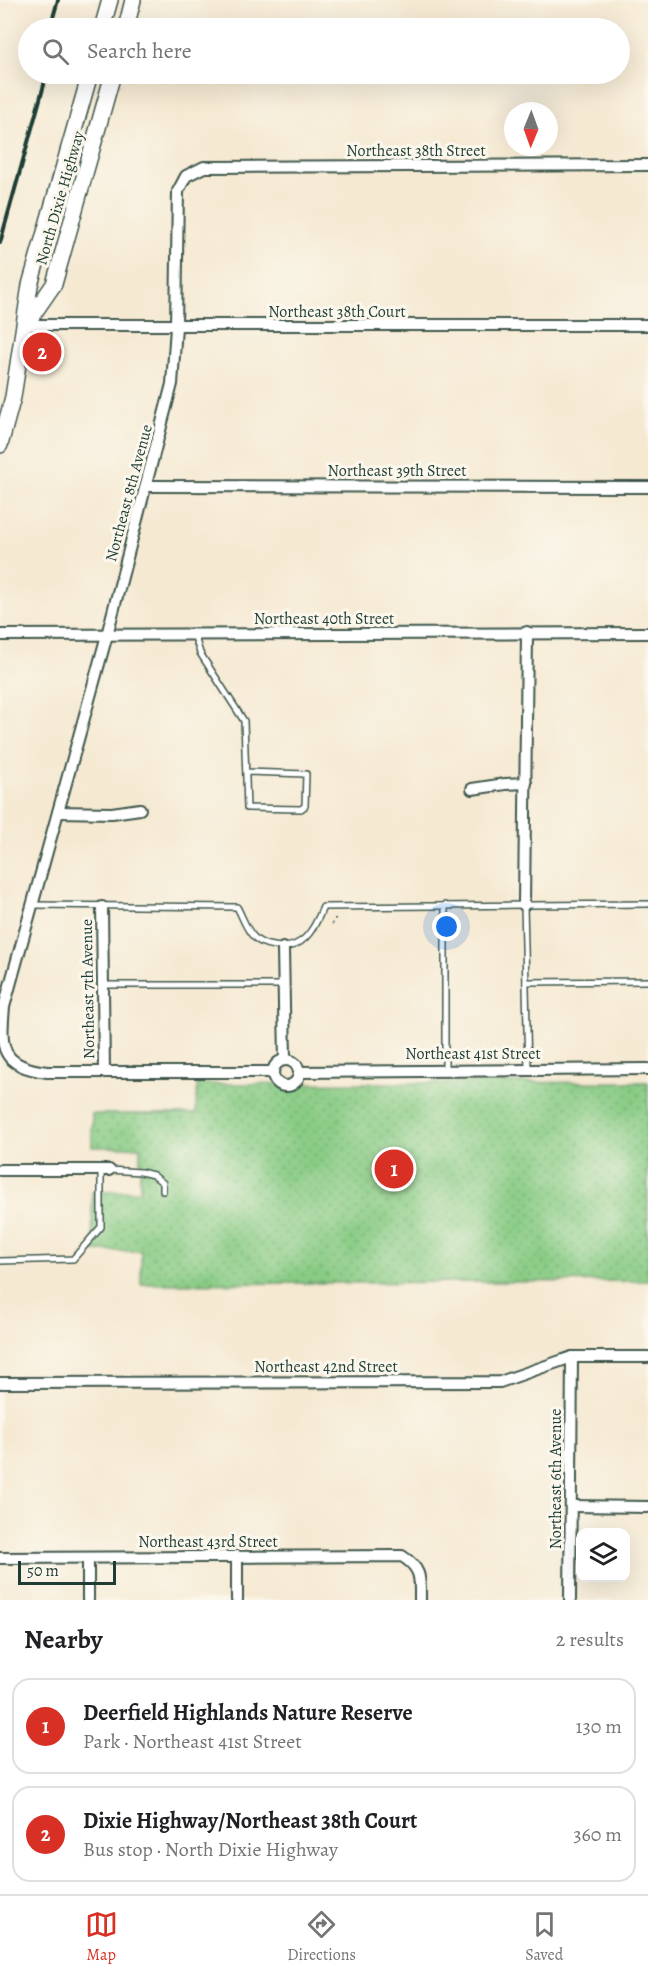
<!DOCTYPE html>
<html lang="en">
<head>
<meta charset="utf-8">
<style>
	body { margin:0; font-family:Alegreya,serif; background:#f6f6f6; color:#202124 }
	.controls { position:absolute; right:18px; bottom:18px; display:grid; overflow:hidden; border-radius:12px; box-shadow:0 6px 24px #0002 }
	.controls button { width:54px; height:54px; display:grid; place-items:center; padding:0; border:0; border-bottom:2px solid #e0e0e0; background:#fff; color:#202124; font:30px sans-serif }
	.compass { position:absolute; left:504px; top:102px; width:54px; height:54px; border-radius:50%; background:#fff; box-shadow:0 6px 24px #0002; rotate:181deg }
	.scale { position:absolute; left:18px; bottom:15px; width:98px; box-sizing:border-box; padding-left:6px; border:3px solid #1f3d34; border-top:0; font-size:16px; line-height:21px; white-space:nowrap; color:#1f3d34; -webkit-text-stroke:4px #fbf7ec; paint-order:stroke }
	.you { position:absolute; left:447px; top:927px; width:21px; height:21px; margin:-15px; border:4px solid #fff; border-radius:50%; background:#1a73e8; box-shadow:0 0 0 9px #1a73e833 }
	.badge { display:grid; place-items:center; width:39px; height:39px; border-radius:50%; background:#d93025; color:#fff; font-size:20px; font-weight:700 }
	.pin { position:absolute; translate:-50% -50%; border:3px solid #fff; box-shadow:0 2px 6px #0006 }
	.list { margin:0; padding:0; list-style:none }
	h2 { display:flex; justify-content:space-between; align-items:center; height:78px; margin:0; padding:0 24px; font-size:26px }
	h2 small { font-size:20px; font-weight:400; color:#757577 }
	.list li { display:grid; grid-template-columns:39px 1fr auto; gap:18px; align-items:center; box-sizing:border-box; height:96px; margin:0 12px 12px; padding:0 12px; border:2px solid #e0e0e0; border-radius:18px }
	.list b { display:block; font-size:22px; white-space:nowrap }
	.list p { margin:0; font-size:20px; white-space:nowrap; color:#757577 }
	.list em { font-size:20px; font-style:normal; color:#757577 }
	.icon { flex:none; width:33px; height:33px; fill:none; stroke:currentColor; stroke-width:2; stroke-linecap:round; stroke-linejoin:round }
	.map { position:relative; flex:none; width:648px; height:1600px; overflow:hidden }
	.search { position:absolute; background:#fff; box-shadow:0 6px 24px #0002; left:18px; right:18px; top:18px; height:66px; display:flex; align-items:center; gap:15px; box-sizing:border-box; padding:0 21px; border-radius:33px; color:#757577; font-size:22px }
	.sheet { height:294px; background:#fff }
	nav { display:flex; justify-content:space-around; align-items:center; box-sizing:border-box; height:84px; border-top:2px solid #e0e0e0; background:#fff; font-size:16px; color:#757577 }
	nav a { display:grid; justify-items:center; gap:3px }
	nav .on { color:#d93025 }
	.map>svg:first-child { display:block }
	.grass { fill:url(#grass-dots); stroke:#54845c; stroke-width:1.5 }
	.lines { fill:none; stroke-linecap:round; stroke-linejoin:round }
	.service-casing { stroke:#3f574c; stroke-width:8 }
	.minor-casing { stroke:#3f574c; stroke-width:14 }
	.secondary-casing { stroke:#3f574c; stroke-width:18 }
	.path { stroke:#3f574c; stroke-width:2; stroke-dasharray:1.5 4.5; stroke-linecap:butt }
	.service { stroke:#fff; stroke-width:5 }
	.minor { stroke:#fff; stroke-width:10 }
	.secondary { stroke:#fff; stroke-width:15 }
	.rail { stroke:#1f3d34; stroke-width:4 }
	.labels { text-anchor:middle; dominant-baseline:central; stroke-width:6; stroke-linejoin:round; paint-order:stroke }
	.street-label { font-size:16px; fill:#1f3d34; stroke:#fbf7ec }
</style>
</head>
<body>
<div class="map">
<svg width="648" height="1600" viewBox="0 0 648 1600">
	<defs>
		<pattern id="grass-dots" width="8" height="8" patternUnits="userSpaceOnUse" patternTransform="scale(1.5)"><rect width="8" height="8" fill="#89cc85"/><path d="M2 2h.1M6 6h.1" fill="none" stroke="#6fa76e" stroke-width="1.8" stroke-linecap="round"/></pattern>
	</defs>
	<rect width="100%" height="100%" fill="#fbf7ec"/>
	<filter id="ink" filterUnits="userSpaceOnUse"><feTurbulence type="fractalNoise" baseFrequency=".0167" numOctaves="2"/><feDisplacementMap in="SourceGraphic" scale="12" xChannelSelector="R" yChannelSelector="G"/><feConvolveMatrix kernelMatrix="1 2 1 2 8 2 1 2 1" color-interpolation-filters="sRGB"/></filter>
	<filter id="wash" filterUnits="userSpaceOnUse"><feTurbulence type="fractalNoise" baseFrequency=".008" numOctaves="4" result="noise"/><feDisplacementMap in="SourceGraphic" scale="24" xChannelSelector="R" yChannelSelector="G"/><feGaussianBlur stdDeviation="1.35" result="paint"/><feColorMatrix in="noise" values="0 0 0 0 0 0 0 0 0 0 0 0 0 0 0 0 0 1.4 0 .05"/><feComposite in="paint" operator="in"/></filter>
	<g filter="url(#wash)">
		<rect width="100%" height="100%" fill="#f5e9d2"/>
		<!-- grass -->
		<polygon class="grass" points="648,1082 648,1281 141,1284 141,1251 93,1251 92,1192 140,1191 140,1147 92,1147 92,1114 196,1114 197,1084"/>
	</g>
	<g filter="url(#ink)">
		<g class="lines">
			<!-- service casing -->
			<g class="service-casing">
				<g id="service">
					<polyline points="194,634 200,653 244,721 247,808 301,809 305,806 306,774 246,772"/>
					<path d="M33 905 237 907C242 916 246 929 253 936 258 942 266 945 274 946 302 952 314 930 323 907L648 904"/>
					<polyline points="524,905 528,1069"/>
					<polyline points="526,982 648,981"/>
					<polyline points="103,985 283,985"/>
					<polyline points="445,1069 445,905"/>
					<polyline points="109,1170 141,1172 153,1175 163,1183 163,1191"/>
					<polyline points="0,1261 73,1259 101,1227 101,1170"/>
				</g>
			</g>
			<!-- minor casing -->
			<g class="minor-casing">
				<g id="minor">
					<polyline points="26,325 648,325"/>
					<polyline points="147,486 648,487"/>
					<polyline points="0,635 648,633"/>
					<polyline points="472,789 505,784 526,783"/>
					<polyline points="58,812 112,813 140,809"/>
					<polyline points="524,905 527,632"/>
					<polyline points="102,907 104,1071"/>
					<polyline points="283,948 285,1060"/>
					<circle cx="286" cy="1073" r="13"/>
					<path d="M272 1072H47C1 1066 0 1049 4 1007L107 635 172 384 176 327 178 191 186 176 204 167 648 165"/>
					<polyline points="299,1072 648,1069"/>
					<polyline points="0,1170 109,1170"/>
					<polyline points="0,1383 500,1382 572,1357 648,1357"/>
					<polyline points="571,1506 648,1507"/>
					<path d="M0 1558 402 1556C422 1569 420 1578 420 1600"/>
					<polyline points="88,1600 88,1558"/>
					<polyline points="237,1600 237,1556"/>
					<polyline points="570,1600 572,1357"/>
				</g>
			</g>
			<!-- secondary casing -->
			<g class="secondary-casing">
				<g id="secondary">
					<polyline points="102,28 110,0"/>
					<polyline points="126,28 133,0"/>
					<polyline points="27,323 54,284 113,74"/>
					<polyline points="0,445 13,397 30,285 90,74"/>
				</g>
			</g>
			<!-- path -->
			<polyline class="path" points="332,924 335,922 335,917"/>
			<!-- service -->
			<use href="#service" class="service"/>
			<!-- minor -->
			<use href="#minor" class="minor"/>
			<!-- secondary -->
			<use href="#secondary" class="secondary"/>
			<!-- rail -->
			<g class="rail">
				<polyline points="50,28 58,0"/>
				<polyline points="0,243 47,74"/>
			</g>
		</g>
	</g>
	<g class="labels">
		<!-- street labels -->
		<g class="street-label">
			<text x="416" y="151">Northeast 38th Street</text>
			<text transform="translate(60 198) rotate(-74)">North Dixie Highway</text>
			<text x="337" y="312">Northeast 38th Court</text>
			<text x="397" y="471">Northeast 39th Street</text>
			<text transform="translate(129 493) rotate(-75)">Northeast 8th Avenue</text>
			<text x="324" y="619">Northeast 40th Street</text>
			<text transform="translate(88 989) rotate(-91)">Northeast 7th Avenue</text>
			<text x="473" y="1054">Northeast 41st Street</text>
			<text x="326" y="1367">Northeast 42nd Street</text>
			<text transform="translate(556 1479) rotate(-90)">Northeast 6th Avenue</text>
			<text x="208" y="1542">Northeast 43rd Street</text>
		</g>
	</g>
</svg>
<div class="controls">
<button><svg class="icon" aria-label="layers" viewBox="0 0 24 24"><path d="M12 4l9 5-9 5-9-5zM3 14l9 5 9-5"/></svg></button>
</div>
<svg class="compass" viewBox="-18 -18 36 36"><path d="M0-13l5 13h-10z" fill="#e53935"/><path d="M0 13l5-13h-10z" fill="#757577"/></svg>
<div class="scale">50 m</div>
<div class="you"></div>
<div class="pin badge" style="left:394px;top:1169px">1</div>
<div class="pin badge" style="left:42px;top:352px">2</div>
<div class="search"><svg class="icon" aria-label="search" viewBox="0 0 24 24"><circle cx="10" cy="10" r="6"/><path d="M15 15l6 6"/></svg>Search here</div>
</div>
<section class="sheet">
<h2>Nearby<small>2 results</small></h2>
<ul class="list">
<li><span class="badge">1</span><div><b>Deerfield Highlands Nature Reserve</b><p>Park · Northeast 41st Street</p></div><em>130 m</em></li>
<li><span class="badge">2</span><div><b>Dixie Highway/Northeast 38th Court</b><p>Bus stop · North Dixie Highway</p></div><em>360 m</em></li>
</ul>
</section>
<nav>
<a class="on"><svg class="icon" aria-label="map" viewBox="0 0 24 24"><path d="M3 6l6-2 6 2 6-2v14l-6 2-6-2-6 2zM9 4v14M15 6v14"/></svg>Map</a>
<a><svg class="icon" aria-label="directions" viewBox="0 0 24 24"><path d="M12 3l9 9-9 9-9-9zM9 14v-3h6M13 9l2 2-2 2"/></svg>Directions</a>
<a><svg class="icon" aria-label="saved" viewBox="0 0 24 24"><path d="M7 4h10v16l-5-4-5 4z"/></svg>Saved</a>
</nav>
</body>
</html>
